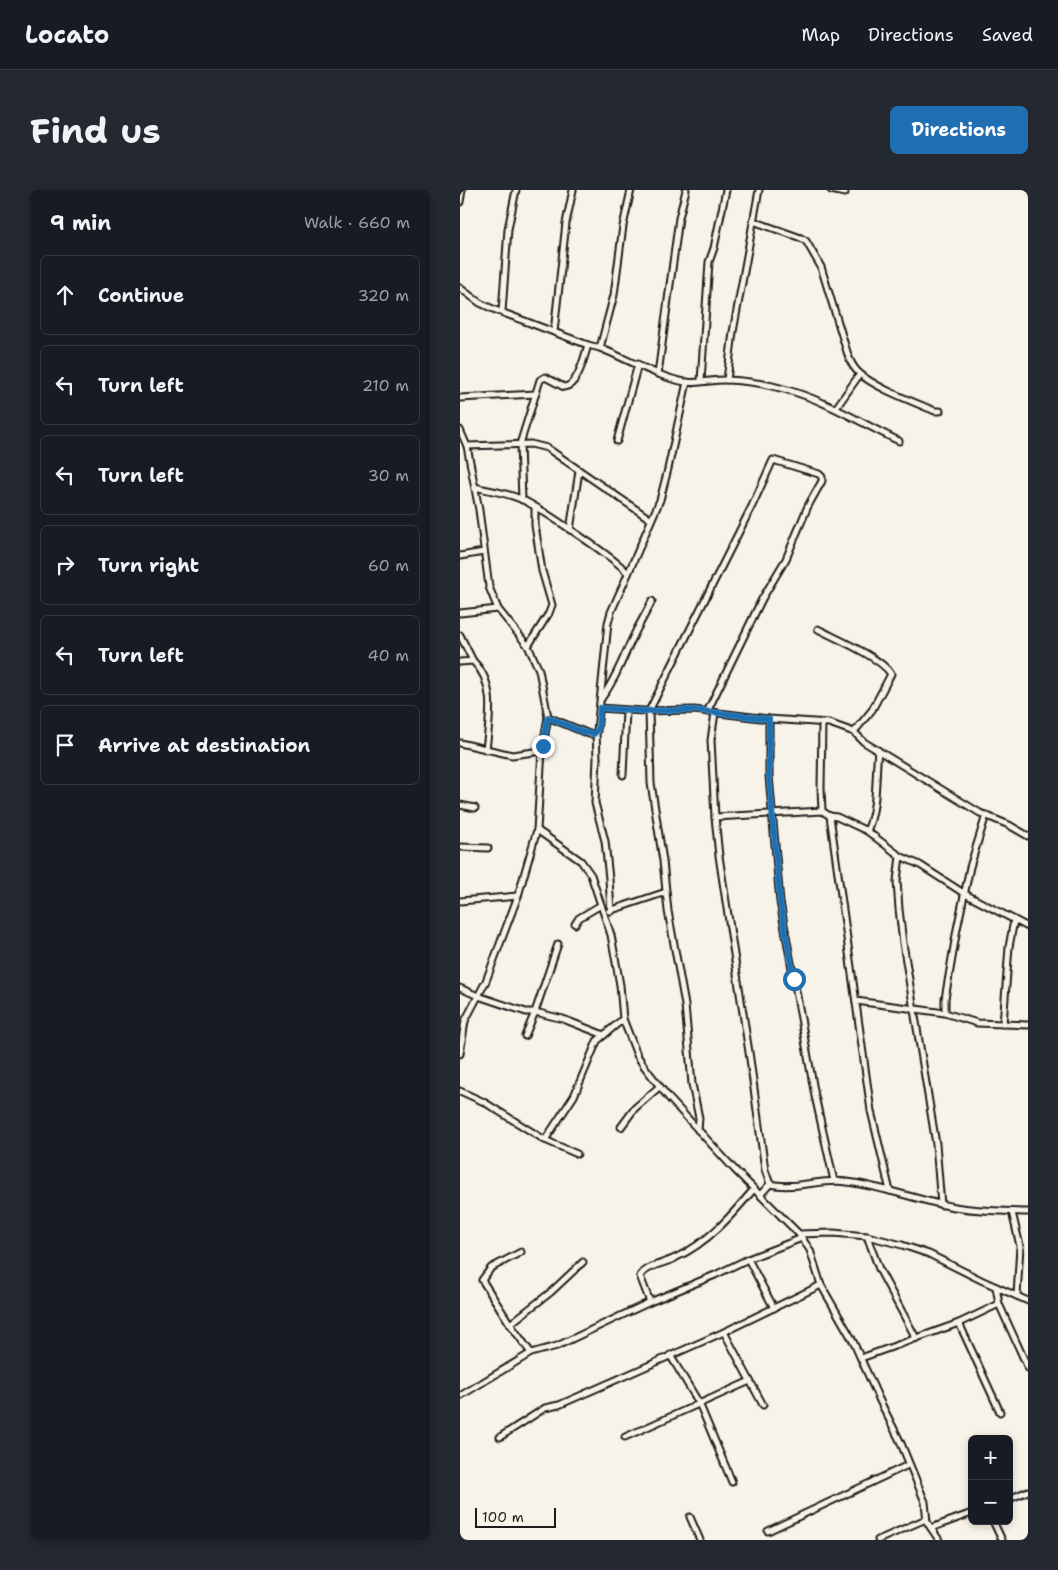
<!DOCTYPE html>
<html lang="en">
<head>
<meta charset="utf-8">
<style>
	body { margin:0; font-family:"Shantell Sans",sans-serif; background:#242831; color:#f1f3f6 }
	.controls { position:absolute; right:15px; bottom:15px; display:grid; overflow:hidden; border-radius:8px; box-shadow:0 2px 8px #0003 }
	.controls button { width:45px; height:45px; display:grid; place-items:center; padding:0; border:0; border-bottom:1px solid #363941; background:#171b24; color:#f1f3f6; font:25px sans-serif }
	.scale { position:absolute; left:15px; bottom:12px; width:81px; box-sizing:border-box; padding-left:5px; border:2px solid #1c1c1c; border-top:0; font-size:14px; line-height:18px; white-space:nowrap; color:#1c1c1c; -webkit-text-stroke:4px #f7f3e8; paint-order:stroke }
	.stop { position:absolute; width:15px; height:15px; margin:-11px; border:4px solid #1f6fb2; border-radius:50%; background:#fff }
	.stop.end { background:#1f6fb2; border-color:#fff; box-shadow:0 1px 5px #0008 }
	.list { margin:0; padding:0; list-style:none }
	h2 { display:flex; justify-content:space-between; align-items:center; height:65px; margin:0; padding:0 20px; font-size:21px }
	h2 small { font-size:16px; font-weight:400; color:#9ea1a6 }
	.list li { display:grid; grid-template-columns:32px 1fr auto; gap:15px; align-items:center; box-sizing:border-box; height:80px; margin:0 10px 10px; padding:0 10px; border:1px solid #363941; border-radius:8px }
	.list b { display:block; font-size:19px; white-space:nowrap }
	.list em { font-size:16px; font-style:normal; color:#9ea1a6 }
	.icon { flex:none; width:28px; height:28px; fill:none; stroke:currentColor; stroke-width:2; stroke-linecap:round; stroke-linejoin:round }
	.map { position:relative; flex:none; width:568px; height:1350px; overflow:hidden; border-radius:8px }
	header { display:flex; align-items:center; gap:30px; box-sizing:border-box; height:70px; padding:0 25px; background:#171b24; border-bottom:1px solid #363941 }
	header strong { font-size:24px }
	nav { display:flex; gap:28px; margin-inline-start:auto; font-size:18px }
	.intro { display:flex; align-items:center; justify-content:space-between; box-sizing:border-box; height:120px; padding:0 30px }
	h1 { margin:0; font-size:35px }
	.button { padding:12px 22px; border-radius:8px; background:#1f6fb2; color:#fff; font-size:18px; font-weight:700 }
	main { display:flex; gap:30px; padding:0 30px }
	aside { flex:1; background:#171b24; border-radius:8px; box-shadow:0 2px 8px #0003 }
	.map>svg:first-child { display:block }
	.lines { fill:none; stroke-linecap:round; stroke-linejoin:round }
	.street-casing { stroke:#1c1c1c; stroke-width:9 }
	.street { stroke:#f7f3e8; stroke-width:5 }
	.route { stroke:#1f6fb2; stroke-width:6 }
</style>
</head>
<body>
<header>
<strong>Locato</strong>
<nav><a>Map</a><a>Directions</a><a>Saved</a></nav>
</header>
<div class="intro"><h1>Find us</h1><a class="button">Directions</a></div>
<main>
<aside>
<h2>9 min<small>Walk · 660 m</small></h2>
<ul class="list">
<li><svg class="icon" aria-label="ahead" viewBox="0 0 24 24"><path d="M12 20V5M6 11l6-6 6 6"/></svg><div><b>Continue</b></div><em>320 m</em></li>
<li><svg class="icon" aria-label="left" viewBox="0 0 24 24"><path d="M17 20v-9H6M10 6l-5 5 5 5"/></svg><div><b>Turn left</b></div><em>210 m</em></li>
<li><svg class="icon" aria-label="left" viewBox="0 0 24 24"><path d="M17 20v-9H6M10 6l-5 5 5 5"/></svg><div><b>Turn left</b></div><em>30 m</em></li>
<li><svg class="icon" aria-label="right" viewBox="0 0 24 24"><path d="M7 20v-9h11M14 6l5 5-5 5"/></svg><div><b>Turn right</b></div><em>60 m</em></li>
<li><svg class="icon" aria-label="left" viewBox="0 0 24 24"><path d="M17 20v-9H6M10 6l-5 5 5 5"/></svg><div><b>Turn left</b></div><em>40 m</em></li>
<li><svg class="icon" aria-label="arrive" viewBox="0 0 24 24"><path d="M6 21V4h12l-3 4 3 4H6"/></svg><div><b>Arrive at destination</b></div></li>
</ul>
</aside>
<div class="map">
<svg width="568" height="1350" viewBox="0 0 568 1350">
	<rect width="100%" height="100%" fill="#f7f3e8"/>
	<filter id="ink" filterUnits="userSpaceOnUse"><feTurbulence type="fractalNoise" baseFrequency=".02" numOctaves="2"/><feDisplacementMap in="SourceGraphic" scale="10" xChannelSelector="R" yChannelSelector="G"/><feConvolveMatrix kernelMatrix="1 2 1 2 8 2 1 2 1" color-interpolation-filters="sRGB"/></filter>
	<g filter="url(#ink)">
		<g class="lines">
			<!-- street casing -->
			<g class="street-casing">
				<g id="street">
					<polyline points="371,0 385,3"/>
					<polyline points="0,12 2,0"/>
					<path d="M293 31 341 48 346 51 361 77 388 165C390 171 393 177 398 182 413 197 454 212 475 221H480"/>
					<polyline points="0,98 20,113 33,119 128,155 140,158 154,105 163,36 171,0"/>
					<polyline points="42,122 48,39 56,0"/>
					<polyline points="94,142 106,33 113,0"/>
					<path d="M140 158C165 168 200 188 225 192 236 194 255 189 268 190 286 191 307 194 324 199 366 210 401 233 439 251"/>
					<polyline points="198,184 219,28 226,0"/>
					<polyline points="267,190 273,142 299,0"/>
					<polyline points="241,191 249,72 254,58 266,0"/>
					<polyline points="0,208 76,204"/>
					<polyline points="376,218 400,184"/>
					<polyline points="0,240 7,256 19,320 29,397 38,419 68,456 79,480 88,527 82,561 77,640 58,706 26,791 5,831 0,864"/>
					<polyline points="157,251 178,174"/>
					<polyline points="7,256 71,254 87,258 190,329"/>
					<path d="M15 297C30 301 49 303 63 310 78 317 163 373 168 384L151 422 148 433 137 541 134 544H129L88 527"/>
					<path d="M62 310 60 254 80 190 85 187 104 197C118 196 124 167 128 155"/>
					<polyline points="110,340 119,281"/>
					<polyline points="0,366 24,362"/>
					<polyline points="168,384 200,310 208,279 227,192"/>
					<polyline points="0,423 38,419"/>
					<path d="M358 439C377 449 420 467 431 484L412 520 394 542"/>
					<polyline points="0,445 13,471 0,472"/>
					<polyline points="68,456 89,423 92,415 82,381 75,335 75,318"/>
					<path d="M13 471C37 494 29 530 26 560"/>
					<path d="M141 509C158 486 164 464 177 439 182 430 187 421 192 411"/>
					<polyline points="140,518 183,521 234,520 309,529 369,533 394,542 404,552 520,623 549,635 568,646"/>
					<polyline points="255,523 251,550 255,627 259,666 290,869 305,980 310,994"/>
					<polyline points="309,529 309,586 320,712 355,906 374,991"/>
					<polyline points="136,542 137,568 135,613 145,651 149,689 151,721"/>
					<polyline points="0,553 52,565 82,561"/>
					<polyline points="163,585 166,521"/>
					<polyline points="0,615 15,618"/>
					<polyline points="362,621 361,598 362,533"/>
					<polyline points="370,626 411,921 430,1001"/>
					<polyline points="255,627 362,621 370,626 377,627 407,641 440,666 460,675 505,704 568,737"/>
					<polyline points="77,640 121,671 131,685 151,745 160,795 163,829 177,865 184,876 208,907 275,980 339,1044 350,1060 361,1095 392,1149 419,1209 440,1251 465,1312 467,1332 479,1350"/>
					<path d="M407 641C418 616 415 587 418 560"/>
					<polyline points="0,657 28,658"/>
					<polyline points="440,666 437,691 439,719 443,753 476,954 481,1015"/>
					<polyline points="0,711 58,706"/>
					<polyline points="149,721 206,702"/>
					<polyline points="115,734 119,728 141,715"/>
					<polyline points="0,798 18,806 66,822 75,822 98,754"/>
					<polyline points="396,811 485,823 517,833 568,835"/>
					<polyline points="485,823 485,809 497,739 510,677 526,625"/>
					<polyline points="543,834 549,757 554,730"/>
					<polyline points="65,846 75,822 103,829 144,845"/>
					<polyline points="0,901 24,912 85,950 117,964"/>
					<polyline points="161,937 175,918 199,897"/>
					<polyline points="238,940 239,928 232,894 225,815 208,721 203,671 191,593 189,521 292,316 313,270 359,284 362,287 362,291 348,316 326,369 302,409 247,522"/>
					<polyline points="85,950 114,906 137,851 163,829"/>
					<path d="M310 994C335 1000 362 988 387 992 419 996 449 1007 480 1014 509 1021 539 1021 568 1022"/>
					<polyline points="300,1005 310,994"/>
					<polyline points="552,1022 560,1056 557,1106"/>
					<polyline points="339,1044 373,1043 407,1046 442,1055 469,1064 521,1090 568,1111"/>
					<polyline points="407,1046 419,1079 456,1148"/>
					<polyline points="61,1062 31,1078 22,1090 50,1134 71,1163"/>
					<polyline points="288,1069 314,1118"/>
					<polyline points="536,1097 539,1114 568,1178"/>
					<path d="M190 1112 180 1086C187 1075 204 1074 215 1068 248 1053 271 1026 294 999"/>
					<polyline points="499,1133 540,1222"/>
					<polyline points="50,1134 91,1102 123,1072"/>
					<polyline points="264,1142 303,1215"/>
					<polyline points="210,1165 239,1213 272,1292"/>
					<polyline points="401,1168 499,1133 539,1114"/>
					<polyline points="0,1206 71,1163 97,1156 190,1112 255,1085 288,1069 342,1048"/>
					<polyline points="40,1247 85,1218 99,1215 140,1197 264,1142 361,1095"/>
					<polyline points="165,1247 290,1191"/>
					<polyline points="549,1309 568,1301"/>
					<polyline points="230,1327 240,1350"/>
					<polyline points="533,1331 542,1350"/>
					<polyline points="471,1338 512,1323"/>
					<polyline points="308,1341 448,1275"/>
					<polyline points="418,1350 466,1329"/>
				</g>
			</g>
			<!-- street -->
			<use href="#street" class="street"/>
		</g>
	</g>
	<g class="lines" filter="url(#ink)">
		<!-- route -->
		<polyline class="route" points="83,556 88,527 123,542 134,544 138,539 140,518 183,521 234,520 309,529 309,586 320,712 334,789"/>
	</g>
</svg>
<div class="controls">
<button>+</button>
<button>−</button>
</div>
<div class="scale">100 m</div>
<div class="stop" style="left:334px;top:789px"></div>
<div class="stop end" style="left:83px;top:556px"></div>
</div>
</main>
</body>
</html>
